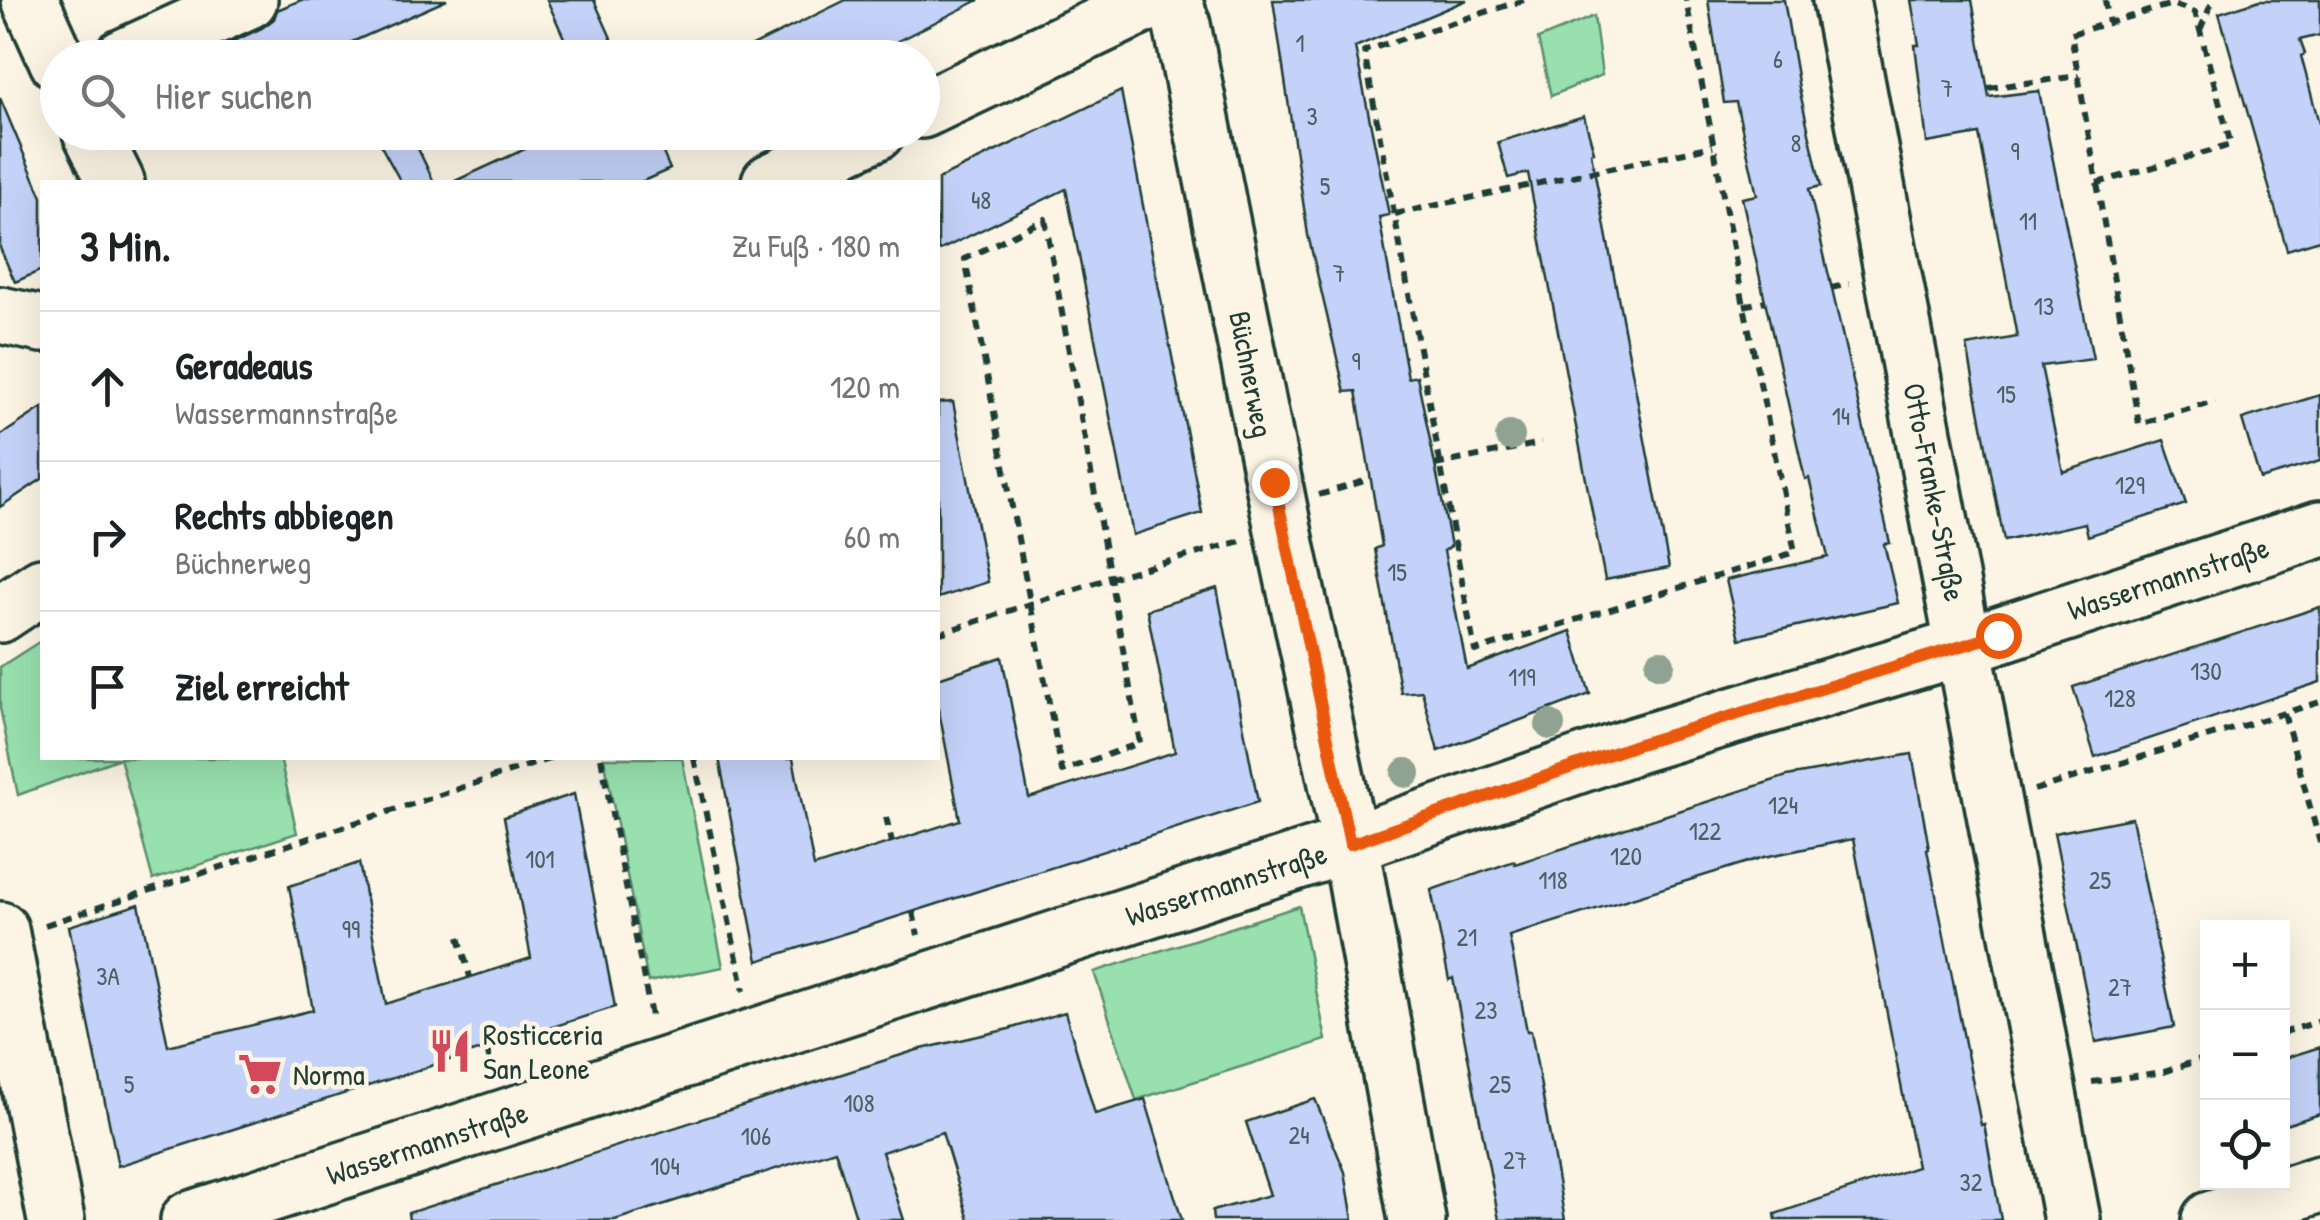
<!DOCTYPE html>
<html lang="de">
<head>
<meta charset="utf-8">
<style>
	body { margin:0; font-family:"Patrick Hand",sans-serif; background:#f2f2f2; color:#202124 }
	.controls { position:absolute; right:30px; bottom:30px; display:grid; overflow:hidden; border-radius:0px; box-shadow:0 10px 40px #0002 }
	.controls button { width:90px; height:90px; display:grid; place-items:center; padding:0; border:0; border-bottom:2px solid #e0e0e0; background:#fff; color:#202124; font:50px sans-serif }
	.stop { position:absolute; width:30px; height:30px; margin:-22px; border:8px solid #ea580c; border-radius:50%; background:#fff }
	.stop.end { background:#ea580c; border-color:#fff; box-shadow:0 2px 10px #0008 }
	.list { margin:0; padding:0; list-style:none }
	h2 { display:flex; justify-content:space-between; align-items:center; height:130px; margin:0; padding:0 40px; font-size:42px }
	h2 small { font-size:32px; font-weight:400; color:#757577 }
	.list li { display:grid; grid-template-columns:65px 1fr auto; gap:30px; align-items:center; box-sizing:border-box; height:150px; padding:0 40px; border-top:2px solid #e0e0e0 }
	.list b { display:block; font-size:38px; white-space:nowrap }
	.list p { margin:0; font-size:32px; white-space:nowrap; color:#757577 }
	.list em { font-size:32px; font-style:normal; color:#757577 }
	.icon { flex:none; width:55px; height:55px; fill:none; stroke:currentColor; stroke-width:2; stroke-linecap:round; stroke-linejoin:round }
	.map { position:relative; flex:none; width:2320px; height:1220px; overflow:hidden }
	.search { position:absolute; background:#fff; box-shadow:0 10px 40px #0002; left:40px; top:40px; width:900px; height:110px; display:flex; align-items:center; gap:25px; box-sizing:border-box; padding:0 35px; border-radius:55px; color:#757577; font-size:38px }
	.panel { position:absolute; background:#fff; box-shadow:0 10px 40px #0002; left:40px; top:180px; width:900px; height:580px; border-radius:0px }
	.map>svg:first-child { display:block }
	.green { fill:#98e0ae; stroke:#5c8e71; stroke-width:2.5 }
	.building { fill:#c4d2f9; stroke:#1f3d34; stroke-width:2.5 }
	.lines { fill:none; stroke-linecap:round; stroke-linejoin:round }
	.minor-casing { stroke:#1f3d34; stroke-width:62 }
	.path { stroke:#1f3d34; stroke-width:6; stroke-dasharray:10 8; stroke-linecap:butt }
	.minor { stroke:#fcf5e5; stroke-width:55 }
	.tree { fill:#90a291 }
	.route { stroke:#ea580c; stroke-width:12 }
	.labels { text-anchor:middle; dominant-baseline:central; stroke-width:9; stroke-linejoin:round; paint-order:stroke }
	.number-label { font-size:25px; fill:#486265 }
	.street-label { font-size:30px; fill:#1f3d34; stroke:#fcf5e5 }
	.poi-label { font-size:30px; fill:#1f3d34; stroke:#fcf5e5; text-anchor:start }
</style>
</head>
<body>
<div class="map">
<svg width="2320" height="1220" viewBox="0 0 2320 1220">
	<rect width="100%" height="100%" fill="#fcf5e5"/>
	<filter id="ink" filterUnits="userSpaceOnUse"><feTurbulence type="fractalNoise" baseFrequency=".01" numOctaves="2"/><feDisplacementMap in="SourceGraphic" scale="20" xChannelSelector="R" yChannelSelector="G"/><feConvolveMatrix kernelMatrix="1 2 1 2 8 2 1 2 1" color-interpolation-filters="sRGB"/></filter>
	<g filter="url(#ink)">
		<!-- green -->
		<g class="green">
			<polygon points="1594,16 1602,75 1551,96 1538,39"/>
			<polygon points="42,640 42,758 280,758 297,833 153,880 120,758 18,795 0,708 0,667"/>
			<polygon points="604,758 682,758 723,967 648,982"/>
			<polygon points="1299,906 1326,1040 1136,1100 1094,972"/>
		</g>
		<!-- building -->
		<g class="building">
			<polygon points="301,0 447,0 316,58 198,58 262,28 274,19 277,10"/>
			<polygon points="547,0 594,0 620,58 573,58"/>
			<polygon points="846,0 979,0 864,58 728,58"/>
			<polygon points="1273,0 1467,0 1355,47 1389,215 1379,217 1408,378 1417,376 1435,465 1451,546 1444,551 1467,669 1571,631 1590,694 1438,751 1422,691 1401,693 1375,549 1382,546 1356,391 1345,392 1308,235"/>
			<polygon points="1708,0 1784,0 1799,88 1821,186 1809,189 1890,543 1884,544 1898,603 1740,639 1726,580 1828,557 1809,478 1805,479 1742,198 1757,195 1736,102 1724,103"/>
			<polygon points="1911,0 1972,0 1989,97 2039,91 2093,359 2041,366 2063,472 2164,440 2186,504 2088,536 2085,523 2004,541 1967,346 2017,337 1979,134 1927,143 1915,45 1919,45"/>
			<polygon points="2260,0 2320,0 2320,35 2300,40 2305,54 2301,56 2320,127 2320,240 2287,250 2219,13"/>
			<polygon points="1121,91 1202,513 1133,535 1066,189 938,251 938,179"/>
			<polygon points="0,98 42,197 42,270 15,282 0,248"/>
			<polygon points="1584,116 1594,152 1591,153 1669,568 1605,580 1528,173 1508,178 1498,142"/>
			<polygon points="401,132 410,132 434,182 401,182 380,144"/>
			<polygon points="562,132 654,132 670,169 641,182 453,182"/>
			<polygon points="2320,395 2320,461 2260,479 2242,419"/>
			<polygon points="953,402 988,582 938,598 938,403"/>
			<polygon points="42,408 42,479 0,507 0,436"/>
			<polygon points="1217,588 1258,802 758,961 719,758 793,758 814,867 960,820 938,706 938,678 1002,657 1029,798 1175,752 1147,610"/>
			<polygon points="2320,607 2320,682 2095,757 2073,687"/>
			<polygon points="1912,754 1929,848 1927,849 1981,1125 1984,1124 2001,1220 1776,1220 1775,1214 1917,1167 1853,839 1764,857 1509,936 1527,1031 1531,1031 1565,1220 1499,1220 1453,978 1449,980 1431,890 1514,861 1515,864 1787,776"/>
			<polygon points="574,794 615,1007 118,1166 69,926 139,904 168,1046 313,1010 289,886 359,863 386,1004 531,958 504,817"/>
			<polygon points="2132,818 2174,1027 2096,1042 2054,833"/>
			<polygon points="1065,1012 1095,1114 1145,1099 1182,1220 969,1220 942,1132 882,1152 904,1220 857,1220 835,1150 615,1220 409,1220 408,1213 917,1050 1009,1029"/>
			<polygon points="2320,1047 2320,1114 2282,1126 2282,1059"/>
			<polygon points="1315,1099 1345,1172 1353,1220 1213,1220 1212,1211 1270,1195 1246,1122"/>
		</g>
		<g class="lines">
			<!-- minor casing -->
			<g class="minor-casing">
				<g id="minor">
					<polyline points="30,0 58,62"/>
					<polyline points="1173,0 1182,25 1287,549 1350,844 1417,1220"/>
					<polyline points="1841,0 2072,1220"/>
					<polyline points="122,58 249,0"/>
					<polyline points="922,110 1154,0"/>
					<polyline points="91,132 116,182"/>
					<polyline points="770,182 876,132"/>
					<polyline points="0,315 42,324"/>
					<polyline points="0,614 42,586"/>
					<polyline points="0,930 56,1220"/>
					<polyline points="189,1220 1350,844 1636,745 1965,646 2320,529"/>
					<polyline points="2210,1220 2320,1184"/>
				</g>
			</g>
			<!-- path -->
			<g class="path">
				<polyline points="1524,0 1364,51 1475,651 1795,552 1744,306 1686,0"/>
				<polyline points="2105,0 2109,23"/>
				<polyline points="2200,30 2213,0"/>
				<polyline points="1988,88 2079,76"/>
				<polyline points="2097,183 2231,145 2195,12 2172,4 2071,34 2139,424 2215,401"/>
				<polyline points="1395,214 1713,146"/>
				<polygon points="1045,219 1140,743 1062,771 965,259"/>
				<polyline points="1831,288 1849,284"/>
				<polyline points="1744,306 1765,301"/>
				<polyline points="1435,465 1541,443"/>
				<polyline points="1319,495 1371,479"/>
				<polyline points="938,634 1110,578 1241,541"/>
				<polyline points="2284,713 2320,843"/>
				<polyline points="601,758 652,1021"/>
				<polyline points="694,758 744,991"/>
				<polyline points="2034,790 2320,702"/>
				<polyline points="886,817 892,842"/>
				<polyline points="913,912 918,935"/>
				<polyline points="45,925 552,758"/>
				<polyline points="459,937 470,977"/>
				<polyline points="2282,1033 2320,1021"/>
				<polyline points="487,1049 493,1075"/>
				<polyline points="2092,1082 2164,1072 2208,1057"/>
			</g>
			<!-- minor -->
			<use href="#minor" class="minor"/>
		</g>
		<!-- trees -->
		<g class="tree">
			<circle cx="1510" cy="436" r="15"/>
			<circle cx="1660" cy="664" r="15"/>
			<circle cx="1550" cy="725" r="15"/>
			<circle cx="1406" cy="773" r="15"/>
		</g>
	</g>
	<g class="lines" filter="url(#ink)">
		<!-- route -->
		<polyline class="route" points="1274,482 1350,844 1636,745 1998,635"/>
	</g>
	<!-- icons -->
	<defs>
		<g id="restaurant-bare" transform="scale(3.45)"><path d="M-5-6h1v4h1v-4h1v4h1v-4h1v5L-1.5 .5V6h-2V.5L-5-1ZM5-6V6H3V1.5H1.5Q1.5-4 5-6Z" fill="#d1495b" stroke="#fcf5e5" stroke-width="2.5" paint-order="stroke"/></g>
		<g id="supermarket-bare" transform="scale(3.45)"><path d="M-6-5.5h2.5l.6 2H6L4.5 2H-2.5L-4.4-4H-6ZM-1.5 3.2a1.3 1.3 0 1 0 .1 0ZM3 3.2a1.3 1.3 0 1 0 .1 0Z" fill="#d1495b" stroke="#fcf5e5" stroke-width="2.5" paint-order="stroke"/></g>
	</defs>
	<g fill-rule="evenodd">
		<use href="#restaurant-bare" x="450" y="1051"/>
		<use href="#supermarket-bare" x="260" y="1074"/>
	</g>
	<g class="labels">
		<!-- number labels -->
		<g class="number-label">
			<text x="1300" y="43">1</text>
			<text x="1778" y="59">6</text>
			<text x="1947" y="88">7</text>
			<text x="1312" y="116">3</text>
			<text x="1796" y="143">8</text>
			<text x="2015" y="151">9</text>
			<text x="1325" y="186">5</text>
			<text x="981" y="200">48</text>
			<text x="2028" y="221">11</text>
			<text x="1339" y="273">7</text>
			<text x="2044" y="306">13</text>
			<text x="1356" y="361">9</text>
			<text x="2006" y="394">15</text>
			<text x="1841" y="416">14</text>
			<text x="2130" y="485">129</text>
			<text x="1397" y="572">15</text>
			<text x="2206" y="671">130</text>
			<text x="1522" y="677">119</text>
			<text x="2120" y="698">128</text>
			<text x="1783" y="805">124</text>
			<text x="1705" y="831">122</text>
			<text x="1626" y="856">120</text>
			<text x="540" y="859">101</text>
			<text x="1553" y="880">118</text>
			<text x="2100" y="880">25</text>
			<text x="351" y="929">99</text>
			<text x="1467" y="937">21</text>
			<text x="108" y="976">3A</text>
			<text x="2120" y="987">27</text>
			<text x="1486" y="1010">23</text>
			<text x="129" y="1084">5</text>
			<text x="1500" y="1084">25</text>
			<text x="859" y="1103">108</text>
			<text x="1299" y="1135">24</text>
			<text x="756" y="1136">106</text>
			<text x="1515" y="1160">27</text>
			<text x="665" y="1166">104</text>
			<text x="1971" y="1182">32</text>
		</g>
		<!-- street labels -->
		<g class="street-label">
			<text transform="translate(1252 374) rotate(79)">Büchnerweg</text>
			<text transform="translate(1935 492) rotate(79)">Otto-Franke-Straße</text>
			<text transform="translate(2168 578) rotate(-18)">Wassermannstraße</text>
			<text transform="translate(1226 884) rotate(-18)">Wassermannstraße</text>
			<text transform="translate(427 1143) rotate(-18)">Wassermannstraße</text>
		</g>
		<!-- poi labels -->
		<g class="poi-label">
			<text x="483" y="1034">Rosticceria<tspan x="483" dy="34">San Leone</tspan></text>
			<text x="293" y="1074">Norma</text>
		</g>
	</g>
</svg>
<div class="controls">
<button>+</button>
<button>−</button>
<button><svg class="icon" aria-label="locate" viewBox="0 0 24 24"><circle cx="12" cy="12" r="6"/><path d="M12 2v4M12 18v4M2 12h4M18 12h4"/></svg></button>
</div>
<div class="stop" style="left:1998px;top:635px"></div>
<div class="stop end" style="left:1274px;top:482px"></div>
<div class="search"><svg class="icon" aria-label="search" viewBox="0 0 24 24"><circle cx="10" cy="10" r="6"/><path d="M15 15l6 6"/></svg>Hier suchen</div>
<section class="panel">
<h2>3 Min.<small>Zu Fuß · 180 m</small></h2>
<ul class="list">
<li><svg class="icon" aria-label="ahead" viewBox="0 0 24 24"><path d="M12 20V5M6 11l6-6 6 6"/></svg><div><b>Geradeaus</b><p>Wassermannstraße</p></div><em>120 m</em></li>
<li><svg class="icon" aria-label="right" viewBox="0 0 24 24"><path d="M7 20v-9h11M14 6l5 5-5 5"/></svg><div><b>Rechts abbiegen</b><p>Büchnerweg</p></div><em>60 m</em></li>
<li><svg class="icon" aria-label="arrive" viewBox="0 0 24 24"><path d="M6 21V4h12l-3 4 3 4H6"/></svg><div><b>Ziel erreicht</b></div></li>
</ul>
</section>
</div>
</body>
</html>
